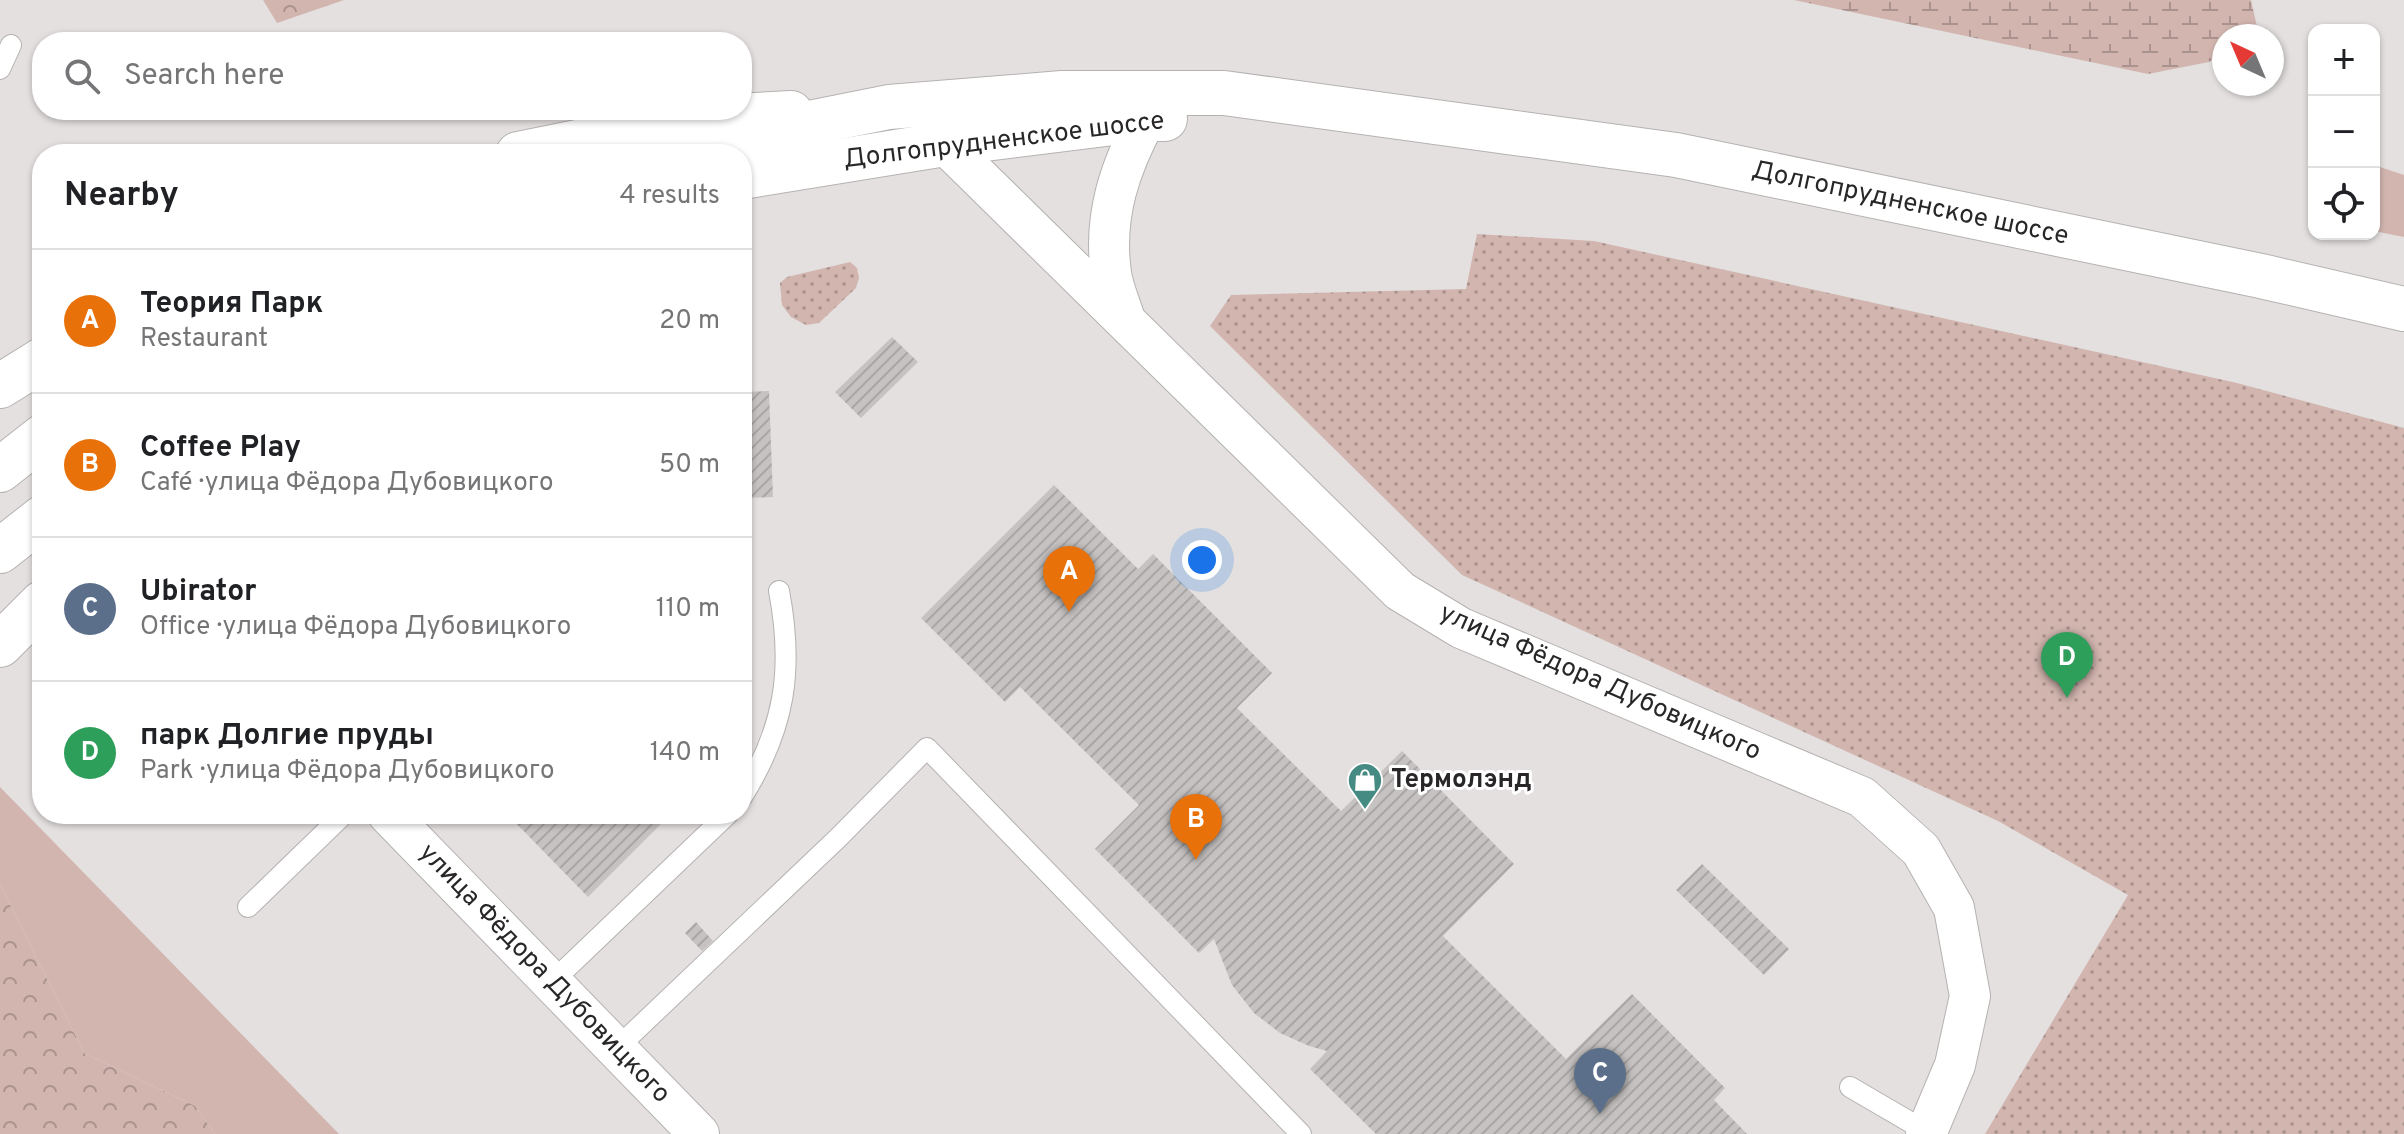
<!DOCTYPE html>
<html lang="en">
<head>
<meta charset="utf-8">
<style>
	body { margin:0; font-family:Overpass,sans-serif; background:#f6f6f6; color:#202124 }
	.controls { position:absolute; right:24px; top:24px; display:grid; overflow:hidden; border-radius:16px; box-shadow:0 2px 6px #0004 }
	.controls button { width:72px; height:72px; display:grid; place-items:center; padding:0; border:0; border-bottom:2px solid #e0e0e0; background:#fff; color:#202124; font:40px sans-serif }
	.compass { position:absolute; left:2212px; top:24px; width:72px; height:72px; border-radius:50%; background:#fff; box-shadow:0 2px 6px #0004; rotate:316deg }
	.you { position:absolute; left:1202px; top:560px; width:28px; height:28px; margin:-20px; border:6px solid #fff; border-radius:50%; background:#1a73e8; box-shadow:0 0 0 12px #1a73e833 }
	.badge { display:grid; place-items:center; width:52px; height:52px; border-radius:50%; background:#468b83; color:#fff; font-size:26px; font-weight:700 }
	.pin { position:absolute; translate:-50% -66px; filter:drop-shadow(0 2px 4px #0008) }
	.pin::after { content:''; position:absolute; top:42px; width:28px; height:24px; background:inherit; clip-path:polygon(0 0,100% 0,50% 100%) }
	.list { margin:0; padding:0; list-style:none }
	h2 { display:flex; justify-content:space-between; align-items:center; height:104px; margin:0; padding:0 32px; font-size:34px }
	h2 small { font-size:26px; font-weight:400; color:#757577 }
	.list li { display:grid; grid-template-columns:52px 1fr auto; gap:24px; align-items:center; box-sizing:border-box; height:144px; padding:0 32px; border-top:2px solid #e0e0e0 }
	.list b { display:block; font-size:30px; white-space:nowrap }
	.list p { margin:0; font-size:26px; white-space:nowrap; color:#757577 }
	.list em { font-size:26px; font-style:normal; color:#757577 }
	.icon { flex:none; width:44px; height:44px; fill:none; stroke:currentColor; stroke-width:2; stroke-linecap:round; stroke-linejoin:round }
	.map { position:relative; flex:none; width:2404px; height:1134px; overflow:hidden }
	.search { position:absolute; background:#fff; box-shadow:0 2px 6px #0004; left:32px; top:32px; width:720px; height:88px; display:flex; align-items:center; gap:20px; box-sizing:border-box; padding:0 28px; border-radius:32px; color:#757577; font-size:30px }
	.panel { position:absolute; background:#fff; box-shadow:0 2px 6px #0004; left:32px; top:144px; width:720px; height:680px; border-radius:32px }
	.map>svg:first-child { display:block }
	.green { fill:#d2b5af }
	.forest { fill:url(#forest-crowns) }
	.wetland { fill:url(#wetland-marsh) }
	.park { fill:url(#park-dots) }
	.building { fill:url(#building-hatch) }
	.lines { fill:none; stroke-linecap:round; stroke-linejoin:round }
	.service-casing { stroke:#b5b2b1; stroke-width:22 }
	.minor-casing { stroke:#b5b2b1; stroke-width:42 }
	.tertiary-casing { stroke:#b5b2b1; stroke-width:46 }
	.secondary-casing { stroke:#b5b2b1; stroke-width:46 }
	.service { stroke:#fff; stroke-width:20 }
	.minor { stroke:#fff; stroke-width:40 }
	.tertiary { stroke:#fff; stroke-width:44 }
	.secondary { stroke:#fff; stroke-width:44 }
	.labels { text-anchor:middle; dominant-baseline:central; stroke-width:6; stroke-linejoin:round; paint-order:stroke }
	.street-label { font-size:26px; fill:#282626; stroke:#fff }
	.poi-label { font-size:26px; font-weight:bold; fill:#282626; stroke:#fff; text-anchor:start }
</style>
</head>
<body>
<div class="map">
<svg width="2404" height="1134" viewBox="0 0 2404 1134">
	<defs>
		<pattern id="forest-crowns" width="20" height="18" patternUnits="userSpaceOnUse" patternTransform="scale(2)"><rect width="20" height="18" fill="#d2b5af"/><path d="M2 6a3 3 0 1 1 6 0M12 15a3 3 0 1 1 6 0" fill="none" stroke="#aa938e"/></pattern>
		<pattern id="wetland-marsh" width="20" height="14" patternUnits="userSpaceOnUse" patternTransform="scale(2)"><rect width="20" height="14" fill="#d2b5af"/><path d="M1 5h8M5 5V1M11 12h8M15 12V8" fill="none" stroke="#aa938e"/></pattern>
		<pattern id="park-dots" width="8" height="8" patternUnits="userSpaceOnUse" patternTransform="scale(2)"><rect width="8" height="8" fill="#d2b5af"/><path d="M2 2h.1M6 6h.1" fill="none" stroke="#aa938e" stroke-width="1.8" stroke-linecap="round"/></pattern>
		<pattern id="building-hatch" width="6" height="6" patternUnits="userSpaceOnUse" patternTransform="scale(2)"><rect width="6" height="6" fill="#c5c2c1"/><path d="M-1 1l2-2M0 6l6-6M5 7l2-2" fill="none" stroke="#a9a7a6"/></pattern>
	</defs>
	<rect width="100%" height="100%" fill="#e3e0df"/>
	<!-- green -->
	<g class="green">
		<polygon points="2374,165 2404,175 2404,237 2374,231"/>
		<polygon points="0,787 339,1134 215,1134 195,1106 84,1053 0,885"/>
	</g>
	<!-- forest -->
	<g class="forest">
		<polygon points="263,0 344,0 277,23"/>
		<polygon points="0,885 84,1053 195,1106 215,1134 0,1134"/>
	</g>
	<!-- wetland -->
	<polygon class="wetland" points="1794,0 2251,0 2258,31 2250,36 2224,36 2224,53 2209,62 2148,74"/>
	<!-- park -->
	<g class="park">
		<polygon points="1477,234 1594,241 2237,383 2404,428 2404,1134 1985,1134 2128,895 1998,821 1462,575 1210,326 1231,295 1466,289"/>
		<polygon points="850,262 857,268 859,278 856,288 819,323 806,325 791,317 782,305 780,283 787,277"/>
	</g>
	<!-- building -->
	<g class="building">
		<polygon points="892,337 918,362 861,418 835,392"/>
		<polygon points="769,391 773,497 746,498 750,564 746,611 742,627 742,392"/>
		<polygon points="1054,485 1138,569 1153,554 1272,673 1237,708 1341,811 1402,751 1514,864 1443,936 1566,1059 1632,994 1725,1088 1714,1100 1747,1134 1376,1134 1310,1069 1327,1051 1309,1046 1280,1033 1254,1013 1232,985 1214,939 1199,953 1095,849 1139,805 1020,687 1005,702 921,618"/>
		<polygon points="507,814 668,814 669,816 588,897"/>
		<polygon points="1702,864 1789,949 1764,975 1676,890"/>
		<polygon points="696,922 713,941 702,951 685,933"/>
	</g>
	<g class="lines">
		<!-- service casing -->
		<g class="service-casing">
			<g id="service">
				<polyline points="0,69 11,45"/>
				<path d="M742 797C785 728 794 670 779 591"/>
				<polyline points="248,907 344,814"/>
				<polyline points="552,982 728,814"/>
				<polyline points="616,1049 838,838 927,748 1301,1134"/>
				<polyline points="1850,1087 1927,1132"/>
			</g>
		</g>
		<!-- minor casing -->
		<g class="minor-casing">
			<g id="minor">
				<polyline points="945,144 1400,591 1461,628 1862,797 1921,850 1954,908 1970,996 1955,1065 1926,1134"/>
				<path d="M1125 320C1121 305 1113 289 1111 273 1103 216 1120 167 1146 119"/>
				<polyline points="388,814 699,1134"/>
			</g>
		</g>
		<!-- tertiary casing -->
		<g class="tertiary-casing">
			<g id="tertiary">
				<polyline points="518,154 695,118 791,113"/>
				<polyline points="0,386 42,360"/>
				<polyline points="0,645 42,603"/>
			</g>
		</g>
		<!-- secondary casing -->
		<g class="secondary-casing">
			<g id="secondary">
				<polyline points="669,154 720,141 889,107 1062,93 1224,93 1676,155 2261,276 2404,309"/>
				<polyline points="742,177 945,144 1146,119 1165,119"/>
				<polyline points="0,470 42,437"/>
				<polyline points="0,551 42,518"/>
			</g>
		</g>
		<!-- service -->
		<use href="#service" class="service"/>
		<!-- minor -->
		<use href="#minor" class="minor"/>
		<!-- tertiary -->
		<use href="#tertiary" class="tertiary"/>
		<!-- secondary -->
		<use href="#secondary" class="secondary"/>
	</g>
	<!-- icons -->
	<defs>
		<g id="shop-pin" transform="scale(1.8)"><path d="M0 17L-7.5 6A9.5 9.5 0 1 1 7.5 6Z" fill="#468b83" stroke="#fff"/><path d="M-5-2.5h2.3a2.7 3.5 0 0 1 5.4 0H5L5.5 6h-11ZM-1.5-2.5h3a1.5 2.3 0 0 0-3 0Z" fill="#fff"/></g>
	</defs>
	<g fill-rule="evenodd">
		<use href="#shop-pin" x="1365" y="780"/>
	</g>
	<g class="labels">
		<!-- street labels -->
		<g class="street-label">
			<text transform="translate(1004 141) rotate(-7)">Долгопрудненское шоссе</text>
			<text transform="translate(1910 204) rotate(12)">Долгопрудненское шоссе</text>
			<text transform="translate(1600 683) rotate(24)">улица Фёдора Дубовицкого</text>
			<text transform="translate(544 974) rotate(46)">улица Фёдора Дубовицкого</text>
		</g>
		<!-- poi labels -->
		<g class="poi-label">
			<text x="1391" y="780">Термолэнд</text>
		</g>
	</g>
</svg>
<div class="controls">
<button>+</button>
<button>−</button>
<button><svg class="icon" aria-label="locate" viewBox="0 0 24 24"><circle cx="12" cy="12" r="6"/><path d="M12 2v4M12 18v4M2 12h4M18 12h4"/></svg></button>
</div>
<svg class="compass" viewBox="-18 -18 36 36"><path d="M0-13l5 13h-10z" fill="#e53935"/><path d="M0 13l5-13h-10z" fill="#757577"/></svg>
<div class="you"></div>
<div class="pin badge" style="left:1069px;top:612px;background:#e8710a">A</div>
<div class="pin badge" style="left:1196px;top:860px;background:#e8710a">B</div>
<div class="pin badge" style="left:1600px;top:1114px;background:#5c6f8a">C</div>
<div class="pin badge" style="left:2067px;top:698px;background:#2e9e5b">D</div>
<div class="search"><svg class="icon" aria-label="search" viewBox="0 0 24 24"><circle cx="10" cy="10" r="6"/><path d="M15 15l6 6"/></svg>Search here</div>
<section class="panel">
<h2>Nearby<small>4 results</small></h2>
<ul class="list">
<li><span class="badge" style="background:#e8710a">A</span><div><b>Теория Парк</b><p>Restaurant</p></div><em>20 m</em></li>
<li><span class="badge" style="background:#e8710a">B</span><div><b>Coffee Play</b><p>Café · улица Фёдора Дубовицкого</p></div><em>50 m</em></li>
<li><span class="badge" style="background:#5c6f8a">C</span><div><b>Ubirator</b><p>Office · улица Фёдора Дубовицкого</p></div><em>110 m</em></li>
<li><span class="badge" style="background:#2e9e5b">D</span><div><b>парк Долгие пруды</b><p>Park · улица Фёдора Дубовицкого</p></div><em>140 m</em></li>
</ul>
</section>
</div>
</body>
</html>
